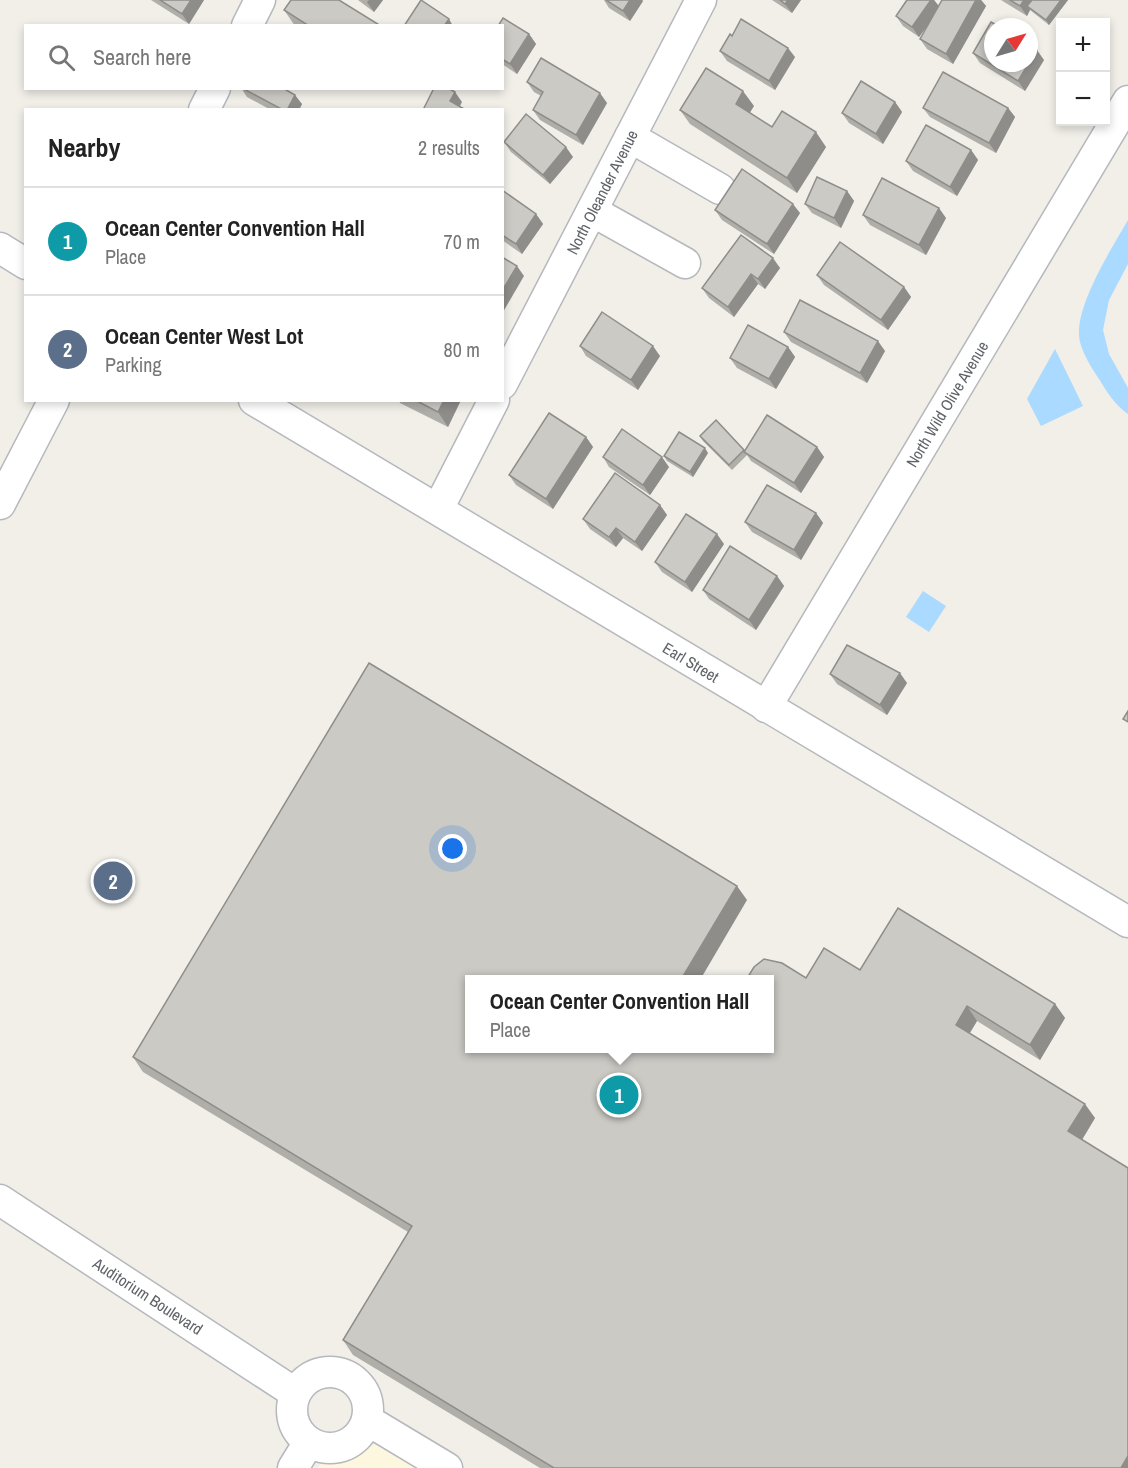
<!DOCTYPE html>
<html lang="en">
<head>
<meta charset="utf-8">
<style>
	body { margin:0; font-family:"Archivo Narrow",sans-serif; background:#f6f6f6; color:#222 }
	.controls { position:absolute; right:18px; top:18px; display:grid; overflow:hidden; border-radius:0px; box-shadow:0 3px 9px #0003 }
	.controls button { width:54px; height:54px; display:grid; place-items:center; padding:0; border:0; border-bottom:2px solid #e0e0e0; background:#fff; color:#222; font:30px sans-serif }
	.compass { position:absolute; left:984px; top:18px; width:54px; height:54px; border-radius:50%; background:#fff; box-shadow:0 3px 9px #0003; rotate:53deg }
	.you { position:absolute; left:453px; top:849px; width:21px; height:21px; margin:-15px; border:4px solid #fff; border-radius:50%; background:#1a73e8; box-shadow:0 0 0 9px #1a73e833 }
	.badge { display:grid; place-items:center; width:39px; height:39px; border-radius:50%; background:#ea4335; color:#fff; font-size:20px; font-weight:700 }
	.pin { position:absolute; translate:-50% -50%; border:3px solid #fff; box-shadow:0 2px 6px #0006 }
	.popup { position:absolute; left:465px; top:975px; width:309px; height:78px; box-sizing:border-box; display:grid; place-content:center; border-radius:0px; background:#fff; filter:drop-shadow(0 2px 4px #0005); font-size:20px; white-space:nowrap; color:#767676 }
	.popup b { font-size:22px; color:#222 }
	.popup::after { content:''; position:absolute; left:50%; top:100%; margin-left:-12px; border:12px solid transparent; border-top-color:#fff }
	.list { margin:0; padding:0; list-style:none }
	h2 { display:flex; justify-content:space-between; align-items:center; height:78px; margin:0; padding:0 24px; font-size:26px }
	h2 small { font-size:20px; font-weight:400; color:#767676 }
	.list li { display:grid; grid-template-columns:39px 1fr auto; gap:18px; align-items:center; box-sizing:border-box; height:108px; padding:0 24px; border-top:2px solid #e0e0e0 }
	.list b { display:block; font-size:22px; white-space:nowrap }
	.list p { margin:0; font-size:20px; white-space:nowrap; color:#767676 }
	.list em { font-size:20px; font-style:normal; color:#767676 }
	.icon { flex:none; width:33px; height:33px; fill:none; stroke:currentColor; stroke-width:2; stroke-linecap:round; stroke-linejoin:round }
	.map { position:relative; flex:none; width:1128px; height:1468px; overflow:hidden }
	.search { position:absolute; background:#fff; box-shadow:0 3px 9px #0003; left:24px; top:24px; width:480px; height:66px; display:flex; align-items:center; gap:15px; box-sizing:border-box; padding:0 21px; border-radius:0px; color:#767676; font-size:22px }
	.panel { position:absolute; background:#fff; box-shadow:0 3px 9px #0003; left:24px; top:108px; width:480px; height:294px; border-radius:0px }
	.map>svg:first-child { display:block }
	.commercial { fill:#fef7e0 }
	.water { fill:#aadaff }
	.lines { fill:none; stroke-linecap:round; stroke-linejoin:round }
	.minor-casing { stroke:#b5b8bc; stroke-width:33 }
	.minor { stroke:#fff; stroke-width:30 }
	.wall { fill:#afaea9 }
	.shaded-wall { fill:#8f8d8a }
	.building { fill:#cccac5; stroke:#8f8d8a; stroke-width:1.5 }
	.labels { text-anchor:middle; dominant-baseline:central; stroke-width:5; stroke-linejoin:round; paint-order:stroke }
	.street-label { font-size:16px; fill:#5f6368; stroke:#fff }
</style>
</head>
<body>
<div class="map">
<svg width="1128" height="1468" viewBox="0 0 1128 1468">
	<rect width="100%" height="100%" fill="#f1efe8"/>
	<!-- commercial -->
	<polygon class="commercial" points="372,1442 415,1468 318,1468 321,1463 328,1464 350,1459 361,1454"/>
	<!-- water -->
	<g class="water">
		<path d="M1128 220V264L1109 300 1103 330 1109 354 1128 388V414C1115 405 1107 392 1099 379 1092 369 1083 354 1080 342 1072 310 1112 248 1128 220Z"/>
		<polygon points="1055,349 1083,406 1041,426 1027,399"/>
		<polygon points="923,591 946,606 929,632 906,617"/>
	</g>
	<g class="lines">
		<!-- minor casing -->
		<g class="minor-casing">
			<g id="minor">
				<polyline points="247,26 260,0"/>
				<polyline points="204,110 215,88"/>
				<polyline points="630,137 720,189"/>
				<polyline points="592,211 685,263"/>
				<polyline points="0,248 26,264"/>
				<polyline points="502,384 701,0"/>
				<polyline points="254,400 1128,922"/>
				<polyline points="0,504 54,400"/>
				<polyline points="438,509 494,400"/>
				<polyline points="766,707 1128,101"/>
				<polyline points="0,1200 295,1393"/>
				<circle cx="330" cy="1410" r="38"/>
				<polyline points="367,1420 447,1468"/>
				<polyline points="293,1468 309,1442"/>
			</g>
		</g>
		<!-- minor -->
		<use href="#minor" class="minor"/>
	</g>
	<!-- wall -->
	<g class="wall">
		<polygon points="151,0 204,0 189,24"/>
		<polygon points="358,0 383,0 374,12"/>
		<polygon points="604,0 642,0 643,1 630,21 609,8"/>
		<polygon points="772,0 801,0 792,13"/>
		<polygon points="906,0 934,0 939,6 942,0 981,0 986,6 953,64 927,49 920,39 930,22 919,37 903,26 896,16"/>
		<polygon points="1001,0 1068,0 1049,25 1030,10 1027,16"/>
		<polygon points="284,10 381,26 295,26"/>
		<polygon points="502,26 529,34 536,44 517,74 502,64"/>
		<polygon points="720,51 795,57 775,90 727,61"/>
		<polygon points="973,53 1044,60 1025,91 980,63"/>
		<polygon points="527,82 607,103 583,145 540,120 533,110 541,96 534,92"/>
		<polygon points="241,88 289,88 287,91 302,104 299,110 271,110 247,97"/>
		<polygon points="895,102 902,112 883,144 849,123 842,113"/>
		<polygon points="754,106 749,113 772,127 826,147 797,193 690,124 680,110"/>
		<polygon points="923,108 1008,108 1015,117 996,153 930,117"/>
		<polygon points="504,142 573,157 550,184 511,152"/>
		<polygon points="971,150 978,160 957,196 913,171 906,161"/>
		<polygon points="502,190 536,214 543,224 522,254 502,240"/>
		<polygon points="847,191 854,201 841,228 812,213 805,204"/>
		<polygon points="715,210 800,213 774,254 722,220"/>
		<polygon points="863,215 946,218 926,255 870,225"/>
		<polygon points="741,235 780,268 765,289 758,284 734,317 709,298 702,288"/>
		<polygon points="817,275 904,287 911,297 888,330 824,285"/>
		<polygon points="784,332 885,351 867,383 791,342"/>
		<polygon points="580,346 660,356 638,390 586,356"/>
		<polygon points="788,347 795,357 776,389 737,368 730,358"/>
		<polygon points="399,400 461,400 448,427 400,403"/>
		<polygon points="716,420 745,451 817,447 824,457 801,493 751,461 747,455 732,470 703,441 700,436"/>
		<polygon points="586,437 593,447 553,509 516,485 509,475"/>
		<polygon points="708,453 693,477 667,461 664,456"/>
		<polygon points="603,457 669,467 650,495 609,467"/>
		<polygon points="660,505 667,515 642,551 623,538 616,547 590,529 583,519"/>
		<polygon points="816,513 823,523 801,560 752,532 745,522"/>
		<polygon points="724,544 692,592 662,572 655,562"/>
		<polygon points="777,576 784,586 756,630 709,599 703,590"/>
		<polygon points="830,674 907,683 887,715 837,684"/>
		<polygon points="747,900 469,980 769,1048 806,978 860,970 1055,1004 1065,1018 1040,1060 977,1021 970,1033 1095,1118 1082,1140 1128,1468 540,1468 353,1355 343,1340 408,1232 143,1072 133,1057"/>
	</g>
	<!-- shaded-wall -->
	<g class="shaded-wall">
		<polygon points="191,0 204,0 189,24 182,14"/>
		<polygon points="369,0 383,0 374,12 367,2"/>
		<polygon points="630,0 642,0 643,1 630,21 623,11"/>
		<polygon points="788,0 801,0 792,13 785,4"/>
		<polygon points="931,0 934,0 940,8 919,37 912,27"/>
		<polygon points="976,0 981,0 986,6 953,64 946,54"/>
		<polygon points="1024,0 1037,0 1027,6 1030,10 1027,16 1020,6"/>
		<polygon points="1061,0 1068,0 1049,25 1046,20"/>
		<polygon points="449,19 453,26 444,26"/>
		<polygon points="529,34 536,44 517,74 510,64"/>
		<polygon points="788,48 795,57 775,90 769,81"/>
		<polygon points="1037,50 1044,60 1025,91 1018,81"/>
		<polygon points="743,91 754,106 746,119 736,104"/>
		<polygon points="455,92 462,102 458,110 450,101"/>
		<polygon points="600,93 607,103 583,145 576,135"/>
		<polygon points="295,95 302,104 299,110 287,110"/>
		<polygon points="895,102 902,112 883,144 876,134"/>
		<polygon points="1008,108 1015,117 996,153 989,143"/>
		<polygon points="816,132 826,147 797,193 787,178"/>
		<polygon points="566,147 573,157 550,184 543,175"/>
		<polygon points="971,150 978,160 957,196 950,187"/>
		<polygon points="847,191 854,201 841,228 834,218"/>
		<polygon points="793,204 800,213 774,254 767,244"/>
		<polygon points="939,208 946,218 926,255 919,245"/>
		<polygon points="536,214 543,224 522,254 516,244"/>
		<polygon points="773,258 780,268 765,289 758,279"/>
		<polygon points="517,266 524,276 503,312 502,310 502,291"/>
		<polygon points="751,274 758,284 734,317 728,307"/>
		<polygon points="904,287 911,297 888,330 881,320"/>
		<polygon points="878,341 885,351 867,383 860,373"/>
		<polygon points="653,346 660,356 638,390 631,380"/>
		<polygon points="788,347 795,357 776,389 769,379"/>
		<polygon points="444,400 461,400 448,427 438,412"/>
		<polygon points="586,437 593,447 553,509 546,499"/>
		<polygon points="817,447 824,457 801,493 794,483"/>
		<polygon points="705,448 708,453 693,477 690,472"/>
		<polygon points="662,457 669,467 650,495 643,485"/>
		<polygon points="660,505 667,515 642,551 635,542"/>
		<polygon points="816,513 823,523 801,560 794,550"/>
		<polygon points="616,528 623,538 616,547 609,537"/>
		<polygon points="717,534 724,544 692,592 685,582"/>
		<polygon points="777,576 784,586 756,630 749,620"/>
		<polygon points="900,673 907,683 887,715 880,705"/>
		<polygon points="737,886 747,900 700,980 683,980 682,978"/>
		<polygon points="1055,1004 1065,1018 1040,1060 1030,1045"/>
		<polygon points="967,1006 977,1021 966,1039 956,1025"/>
		<polygon points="1085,1104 1095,1118 1078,1146 1068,1131"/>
		<polygon points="1128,1456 1128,1468 1121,1468"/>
	</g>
	<!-- building -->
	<g class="building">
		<polygon points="160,0 191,0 182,14"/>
		<polygon points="291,0 339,0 381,26 309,26 284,10"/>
		<polygon points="421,0 449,19 444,26 404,26"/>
		<polygon points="606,0 630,0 623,11"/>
		<polygon points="780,0 788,0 785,4"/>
		<polygon points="907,0 931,0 912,27 896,16"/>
		<polygon points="942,0 976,0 946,54 920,39"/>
		<polygon points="1010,0 1024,0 1020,6"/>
		<polygon points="1032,0 1061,0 1046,20 1027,6"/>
		<polygon points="503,18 529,34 510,64 502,59 502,26 498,26"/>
		<polygon points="741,19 788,48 769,81 720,51 730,34 732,36"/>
		<polygon points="991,22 1000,27 993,27 993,63 1029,63 1018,81 973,53"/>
		<polygon points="1029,45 1037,50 1029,63"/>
		<polygon points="541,58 600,93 576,135 533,110 543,92 527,82"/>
		<polygon points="706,68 743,91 736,104 772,127 782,111 816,132 787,178 680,110"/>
		<polygon points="943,72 1008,108 989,143 923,108"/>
		<polygon points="861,81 895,102 876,134 842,113"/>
		<polygon points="242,88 283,88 295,95 287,110 283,110"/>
		<polygon points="434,88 448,88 455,92 450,101 466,110 423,110"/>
		<polygon points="526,114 566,147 543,175 504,142"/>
		<polygon points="926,125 971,150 950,187 906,161"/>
		<polygon points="742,169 793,204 767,244 715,210"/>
		<polygon points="817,177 847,191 834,218 805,204"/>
		<polygon points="882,178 939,208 919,245 863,215"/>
		<polygon points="502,190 536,214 516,244 502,235"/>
		<polygon points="741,235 773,258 758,279 751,274 728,307 702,288"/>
		<polygon points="840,242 904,287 881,320 817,275"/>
		<polygon points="502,257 517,266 502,291"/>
		<polygon points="800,300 878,341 860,373 784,332"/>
		<polygon points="602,312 653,346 631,380 580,346"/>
		<polygon points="748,325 788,347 769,379 730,358"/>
		<polygon points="415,400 444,400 438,412"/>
		<polygon points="549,413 586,437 546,499 509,475"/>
		<polygon points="767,415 817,447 794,483 744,452"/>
		<polygon points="716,420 744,450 729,465 700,436"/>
		<polygon points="622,429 662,457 643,485 603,457"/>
		<polygon points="679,432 705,448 690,472 664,456"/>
		<polygon points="615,473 660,505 635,542 616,528 609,537 583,519"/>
		<polygon points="767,485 816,513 794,550 745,522"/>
		<polygon points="686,514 717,534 685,582 655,562"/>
		<polygon points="730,546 777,576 749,620 703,590"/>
		<polygon points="847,645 900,673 880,705 830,674"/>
		<polygon points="369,663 737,886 682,978 684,980 469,980 469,1048 769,1048 769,980 746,980 754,967 764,959 782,963 806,978 824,948 860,970 898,908 1055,1004 1030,1045 967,1006 956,1025 1085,1104 1068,1131 1128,1168 1128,1456 1121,1468 554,1468 343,1340 412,1226 133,1057"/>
		<polygon points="1128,711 1128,722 1123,719"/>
	</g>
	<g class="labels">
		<!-- street labels -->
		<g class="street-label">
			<text transform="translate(602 192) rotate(-63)">North Oleander Avenue</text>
			<text transform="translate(947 404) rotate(-59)">North Wild Olive Avenue</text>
			<text transform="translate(691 662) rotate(31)">Earl Street</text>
			<text transform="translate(148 1296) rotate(33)">Auditorium Boulevard</text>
		</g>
	</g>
</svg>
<div class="controls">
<button>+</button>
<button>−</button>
</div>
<svg class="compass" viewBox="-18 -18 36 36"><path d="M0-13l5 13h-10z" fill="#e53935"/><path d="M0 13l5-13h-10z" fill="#767676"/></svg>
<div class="you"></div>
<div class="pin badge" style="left:619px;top:1095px;background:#0f9aa8">1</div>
<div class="popup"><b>Ocean Center Convention Hall</b>Place</div>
<div class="pin badge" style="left:113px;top:881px;background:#5c6f8a">2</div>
<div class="search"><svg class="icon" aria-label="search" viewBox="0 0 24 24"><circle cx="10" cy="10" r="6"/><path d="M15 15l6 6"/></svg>Search here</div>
<section class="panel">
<h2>Nearby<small>2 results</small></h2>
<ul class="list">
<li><span class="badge" style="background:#0f9aa8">1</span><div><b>Ocean Center Convention Hall</b><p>Place</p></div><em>70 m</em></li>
<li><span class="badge" style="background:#5c6f8a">2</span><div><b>Ocean Center West Lot</b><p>Parking</p></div><em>80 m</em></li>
</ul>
</section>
</div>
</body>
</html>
